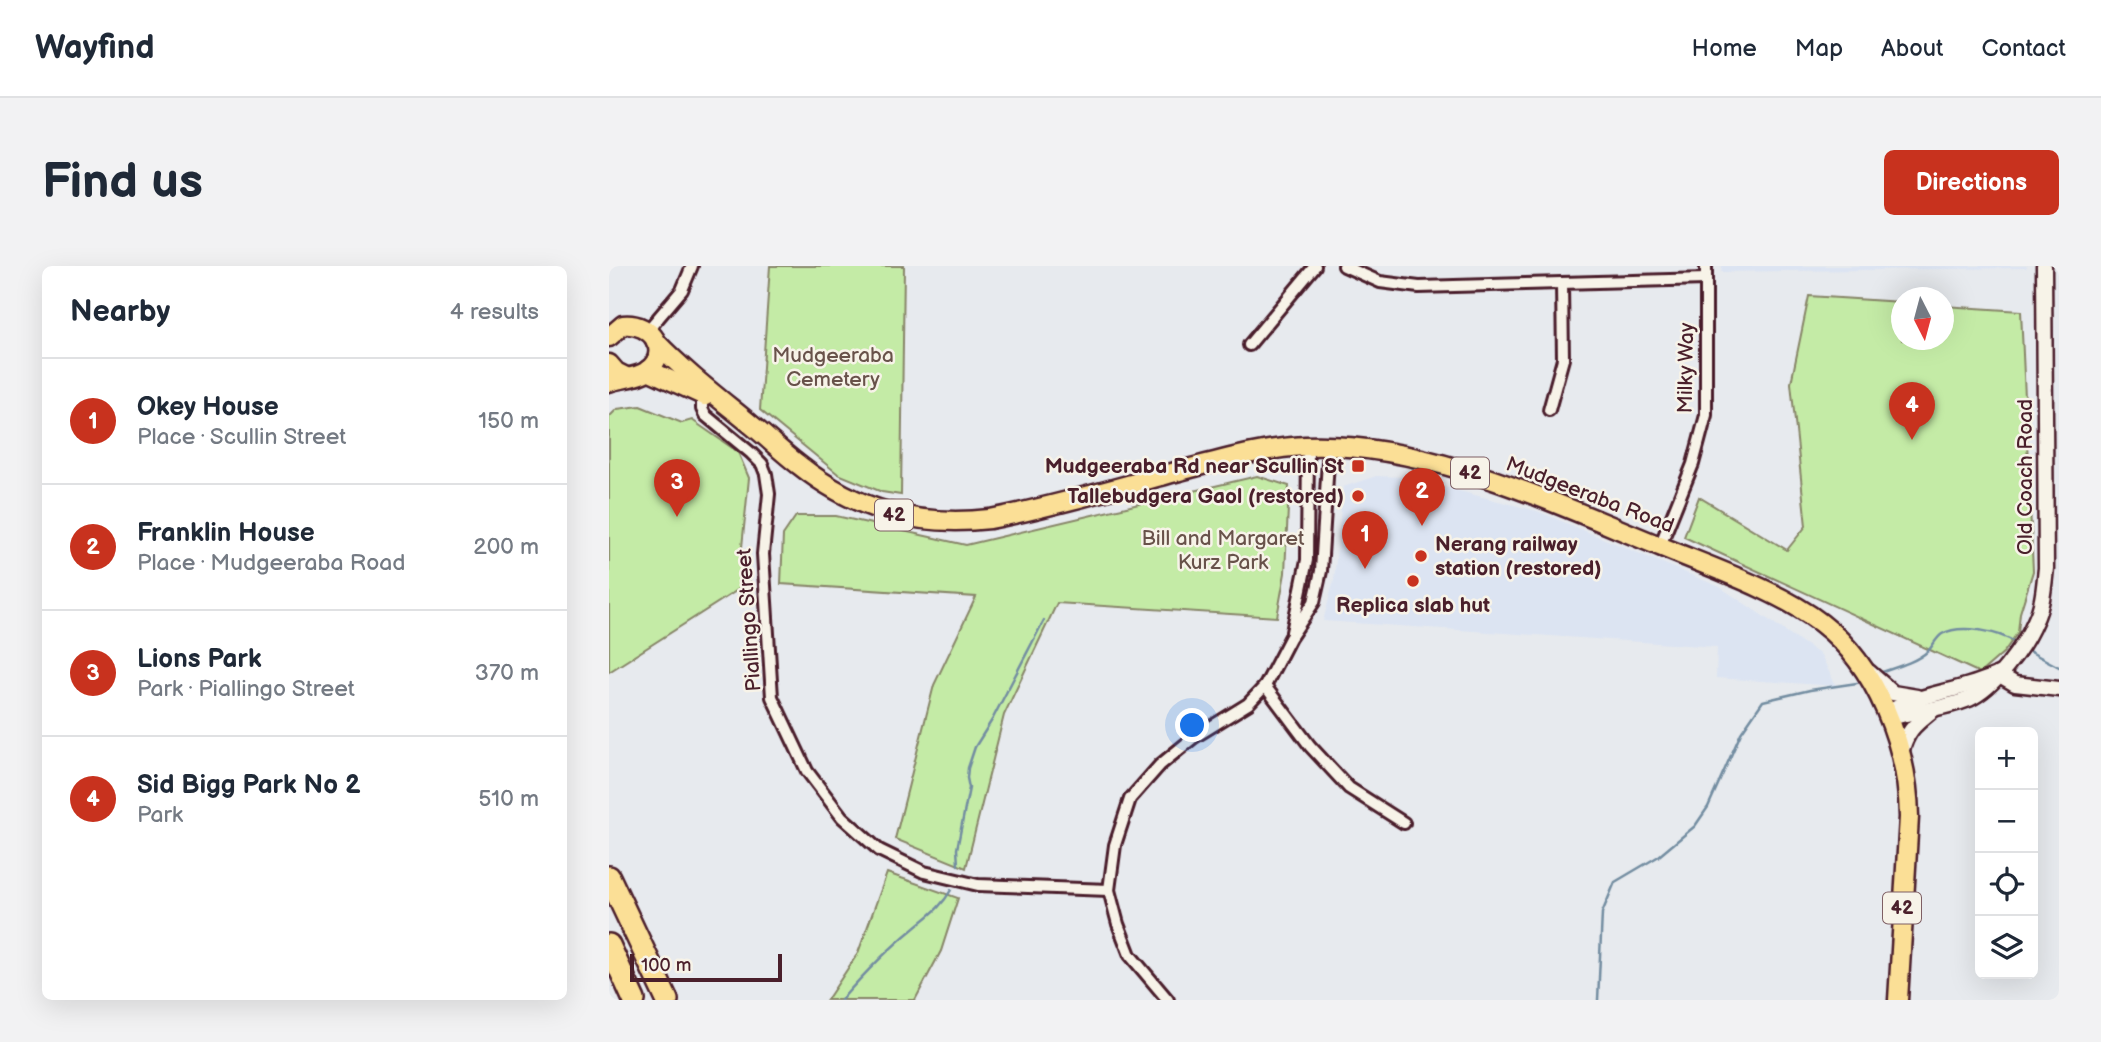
<!DOCTYPE html>
<html lang="en">
<head>
<meta charset="utf-8">
<style>
	body { margin:0; font-family:"Balsamiq Sans",sans-serif; background:#f2f2f3; color:#1f2937 }
	.controls { position:absolute; right:21px; bottom:21px; display:grid; overflow:hidden; border-radius:10px; box-shadow:0 7px 28px #0002 }
	.controls button { width:63px; height:63px; display:grid; place-items:center; padding:0; border:0; border-bottom:2px solid #e0e1e3; background:#fff; color:#1f2937; font:35px sans-serif }
	.compass { position:absolute; left:1282px; top:21px; width:63px; height:63px; border-radius:50%; background:#fff; box-shadow:0 7px 28px #0002; rotate:174deg }
	.scale { position:absolute; left:21px; bottom:18px; width:152px; box-sizing:border-box; padding-left:7px; border:4px solid #4a1f2b; border-top:0; font-size:19px; line-height:24px; white-space:nowrap; color:#4a1f2b; -webkit-text-stroke:5px #f7f3e8; paint-order:stroke }
	.you { position:absolute; left:584px; top:460px; width:24px; height:24px; margin:-18px; border:5px solid #fff; border-radius:50%; background:#1a73e8; box-shadow:0 0 0 10px #1a73e833 }
	.badge { display:grid; place-items:center; width:46px; height:46px; border-radius:50%; background:#c8321e; color:#fff; font-size:23px; font-weight:700 }
	.pin { position:absolute; translate:-50% -58px; filter:drop-shadow(0 2px 4px #0008) }
	.pin::after { content:''; position:absolute; top:37px; width:24px; height:21px; background:inherit; clip-path:polygon(0 0,100% 0,50% 100%) }
	.list { margin:0; padding:0; list-style:none }
	h2 { display:flex; justify-content:space-between; align-items:center; height:91px; margin:0; padding:0 28px; font-size:30px }
	h2 small { font-size:23px; font-weight:400; color:#747a83 }
	.list li { display:grid; grid-template-columns:46px 1fr auto; gap:21px; align-items:center; box-sizing:border-box; height:126px; padding:0 28px; border-top:2px solid #e0e1e3 }
	.list b { display:block; font-size:26px; white-space:nowrap }
	.list p { margin:0; font-size:23px; white-space:nowrap; color:#747a83 }
	.list em { font-size:23px; font-style:normal; color:#747a83 }
	.icon { flex:none; width:38px; height:38px; fill:none; stroke:currentColor; stroke-width:2; stroke-linecap:round; stroke-linejoin:round }
	.map { position:relative; flex:none; width:1450px; height:734px; overflow:hidden; border-radius:10px }
	header { display:flex; align-items:center; gap:42px; box-sizing:border-box; height:98px; padding:0 35px; background:#fff; border-bottom:2px solid #e0e1e3 }
	header strong { font-size:33px }
	nav { display:flex; gap:38px; margin-inline-start:auto; font-size:24px }
	.intro { display:flex; align-items:center; justify-content:space-between; box-sizing:border-box; height:168px; padding:0 42px }
	h1 { margin:0; font-size:49px }
	.button { padding:18px 32px; border-radius:10px; background:#c8321e; color:#fff; font-size:24px; font-weight:700 }
	main { display:flex; gap:42px; padding:0 42px }
	aside { flex:1; background:#fff; border-radius:10px; box-shadow:0 7px 28px #0002 }
	.map>svg:first-child { display:block }
	.built { fill:#dce4f2 }
	.green { fill:#c4eba6; stroke:#878568; stroke-width:2 }
	.lines { fill:none; stroke-linecap:round; stroke-linejoin:round }
	.stream { stroke:#738da1; stroke-width:2.5 }
	.minor-casing { stroke:#4a1f2b; stroke-width:16 }
	.tertiary-casing { stroke:#4a1f2b; stroke-width:19 }
	.primary-casing { stroke:#4a1f2b; stroke-width:23 }
	.motorway-casing { stroke:#4a1f2b; stroke-width:26 }
	.minor { stroke:#f7f3e8; stroke-width:10 }
	.tertiary { stroke:#f7f3e8; stroke-width:14 }
	.primary { stroke:#fbdf96; stroke-width:18 }
	.motorway { stroke:#fbdf96; stroke-width:21 }
	.poi-dot { fill:#c8321e; stroke:#f7f3e8; stroke-width:2.5 }
	.labels { text-anchor:middle; dominant-baseline:central; stroke-width:5; stroke-linejoin:round; paint-order:stroke }
	.shield { fill:#f7f3e8; stroke:#7e5f64; stroke-width:2 }
	.shield-label { font-size:19px; font-weight:bold; fill:#4a1f2b }
	.park-label { font-size:21px; fill:#68524a; stroke:#f7f3e8 }
	.street-label { font-size:21px; fill:#4a1f2b; stroke:#f7f3e8 }
	.poi-label { font-size:21px; font-weight:bold; fill:#4a1f2b; stroke:#f7f3e8; text-anchor:end }
</style>
</head>
<body>
<header>
<strong>Wayfind</strong>
<nav><a>Home</a><a>Map</a><a>About</a><a>Contact</a></nav>
</header>
<div class="intro"><h1>Find us</h1><a class="button">Directions</a></div>
<main>
<aside>
<h2>Nearby<small>4 results</small></h2>
<ul class="list">
<li><span class="badge">1</span><div><b>Okey House</b><p>Place · Scullin Street</p></div><em>150 m</em></li>
<li><span class="badge">2</span><div><b>Franklin House</b><p>Place · Mudgeeraba Road</p></div><em>200 m</em></li>
<li><span class="badge">3</span><div><b>Lions Park</b><p>Park · Piallingo Street</p></div><em>370 m</em></li>
<li><span class="badge">4</span><div><b>Sid Bigg Park No 2</b><p>Park</p></div><em>510 m</em></li>
</ul>
</aside>
<div class="map">
<svg width="1450" height="734" viewBox="0 0 1450 734">
	<rect width="100%" height="100%" fill="#e7eaee"/>
	<filter id="ink" filterUnits="userSpaceOnUse"><feTurbulence type="fractalNoise" baseFrequency=".0143" numOctaves="2"/><feDisplacementMap in="SourceGraphic" scale="14" xChannelSelector="R" yChannelSelector="G"/><feConvolveMatrix kernelMatrix="1 2 1 2 8 2 1 2 1" color-interpolation-filters="sRGB"/></filter>
	<g filter="url(#ink)">
		<!-- built -->
		<g class="built">
			<polygon points="1113,0 1418,0 1417,2 1112,6"/>
			<polygon points="767,210 796,211 928,245 1111,321 1212,389 1227,420 1107,412 1108,381 714,355 725,314 734,221"/>
		</g>
		<!-- green -->
		<g class="green">
			<polygon points="161,0 295,0 292,229 273,226 229,208 151,144"/>
			<polygon points="1200,30 1292,36 1293,74 1335,74 1335,40 1412,45 1424,305 1411,347 1409,366 1395,386 1371,407 1075,271 1090,231 1178,284 1197,260 1182,117"/>
			<polygon points="31,140 73,157 83,154 129,186 140,212 132,291 141,316 0,406 0,151 8,143"/>
			<polygon points="648,210 680,220 676,307 668,351 448,337 395,449 357,602 286,573 325,419 367,331 172,318 174,269 187,250 227,250 357,279"/>
			<polygon points="278,607 349,632 332,685 306,734 218,734 249,687"/>
		</g>
		<g class="lines">
			<!-- stream -->
			<g class="stream">
				<polyline points="1416,383 1450,401"/>
				<path d="M1273 406C1288 401 1307 396 1319 385 1324 380 1327 372 1333 368 1352 357 1391 366 1407 377"/>
				<polyline points="349,599 348,583 360,522 358,512 359,502 366,481 383,454 435,354"/>
				<path d="M232 734C254 709 278 684 304 663 319 650 332 642 342 624"/>
				<polyline points="989,734 993,647 1006,616 1050,590 1086,560 1099,541 1132,467 1154,435 1201,424 1248,417"/>
			</g>
			<!-- minor casing -->
			<g class="minor-casing">
				<g id="minor">
					<polyline points="735,0 771,16 810,21 1097,13"/>
					<polyline points="39,64 73,24 83,0"/>
					<polyline points="640,79 706,0"/>
					<polyline points="93,129 93,143 96,149 142,187 153,198 157,208 160,228 154,288 163,431 198,505 233,551 270,584 315,606 369,619 500,624"/>
					<polyline points="940,144 954,93 953,18"/>
					<polyline points="1051,280 1084,198 1097,149 1097,0"/>
					<polyline points="683,366 698,294 699,180"/>
					<polyline points="656,420 701,480 740,522 795,557"/>
					<polyline points="559,734 521,689 509,658 500,624 506,579 521,533 551,499 584,472 639,438 656,420 681,372 705,336 712,305 720,180"/>
				</g>
			</g>
			<!-- tertiary casing -->
			<g class="tertiary-casing">
				<g id="tertiary">
					<polyline points="1260,406 1284,427 1308,431"/>
					<polyline points="1389,408 1406,418 1450,423"/>
					<path d="M1282 445C1308 428 1353 425 1385 410"/>
					<path d="M1280 452C1306 445 1335 443 1360 433 1385 422 1415 381 1426 355 1434 339 1435 320 1437 302L1435 0"/>
					<path d="M1292 487C1298 463 1307 458 1325 443"/>
				</g>
			</g>
			<!-- primary casing -->
			<g class="primary-casing">
				<g id="primary">
					<path d="M0 71 14 59C43 56 63 86 38 105 28 112 11 112 0 116"/>
					<path d="M47 76C78 108 110 132 145 161 160 173 174 187 190 199 248 245 308 261 381 253 448 240 513 220 578 203 617 193 656 182 696 180 816 175 944 237 1053 281 1101 301 1171 325 1212 357 1268 400 1299 481 1300 551L1289 734"/>
					<polyline points="0,98 7,106 17,111"/>
					<polyline points="39,104 96,130"/>
				</g>
			</g>
			<!-- motorway casing -->
			<g class="motorway-casing">
				<g id="motorway">
					<polyline points="0,611 58,734"/>
					<polyline points="0,679 25,734"/>
				</g>
			</g>
			<!-- minor -->
			<use href="#minor" class="minor"/>
			<!-- tertiary -->
			<use href="#tertiary" class="tertiary"/>
			<!-- primary -->
			<use href="#primary" class="primary"/>
			<!-- motorway -->
			<use href="#motorway" class="motorway"/>
		</g>
	</g>
	<!-- markers -->
	<g class="poi-dot">
		<rect x="742" y="193" width="14" height="14" rx="3.5"/>
		<circle cx="749" cy="230" r="7"/>
		<circle cx="812" cy="290" r="7"/>
		<circle cx="804" cy="315" r="7"/>
	</g>
	<g class="labels">
		<!-- shield labels -->
		<g class="shield">
			<rect x="842" y="191.5" width="38" height="31" rx="5"/>
			<rect x="266" y="233.5" width="38" height="31" rx="5"/>
			<rect x="1274" y="626.5" width="38" height="31" rx="5"/>
		</g>
		<g class="shield-label">
			<text x="861" y="207">42</text>
			<text x="285" y="249">42</text>
			<text x="1293" y="642">42</text>
		</g>
		<!-- park labels -->
		<g class="park-label">
			<text x="224" y="89">Mudgeeraba<tspan x="224" dy="24">Cemetery</tspan></text>
			<text x="614" y="272">Bill and Margaret<tspan x="614" dy="24">Kurz Park</tspan></text>
		</g>
		<!-- street labels -->
		<g class="street-label">
			<text transform="translate(1077 102) rotate(-89)">Milky Way</text>
			<text transform="translate(1416 211) rotate(-90)">Old Coach Road</text>
			<text transform="translate(981 229) rotate(21)">Mudgeeraba Road</text>
			<text transform="translate(140 354) rotate(-94)">Piallingo Street</text>
		</g>
		<!-- poi labels -->
		<g class="poi-label">
			<text x="735" y="200">Mudgeeraba Rd near Scullin St</text>
			<text x="735" y="230">Tallebudgera Gaol (restored)</text>
			<text x="826" y="278" text-anchor="start">Nerang railway<tspan x="826" dy="24">station (restored)</tspan></text>
			<text x="804" y="339" text-anchor="middle">Replica slab hut</text>
		</g>
	</g>
</svg>
<div class="controls">
<button>+</button>
<button>−</button>
<button><svg class="icon" aria-label="locate" viewBox="0 0 24 24"><circle cx="12" cy="12" r="6"/><path d="M12 2v4M12 18v4M2 12h4M18 12h4"/></svg></button>
<button><svg class="icon" aria-label="layers" viewBox="0 0 24 24"><path d="M12 4l9 5-9 5-9-5zM3 14l9 5 9-5"/></svg></button>
</div>
<svg class="compass" viewBox="-18 -18 36 36"><path d="M0-13l5 13h-10z" fill="#e53935"/><path d="M0 13l5-13h-10z" fill="#747a83"/></svg>
<div class="scale">100 m</div>
<div class="you"></div>
<div class="pin badge" style="left:756px;top:303px">1</div>
<div class="pin badge" style="left:813px;top:260px">2</div>
<div class="pin badge" style="left:68px;top:251px">3</div>
<div class="pin badge" style="left:1303px;top:174px">4</div>
</div>
</main>
</body>
</html>
